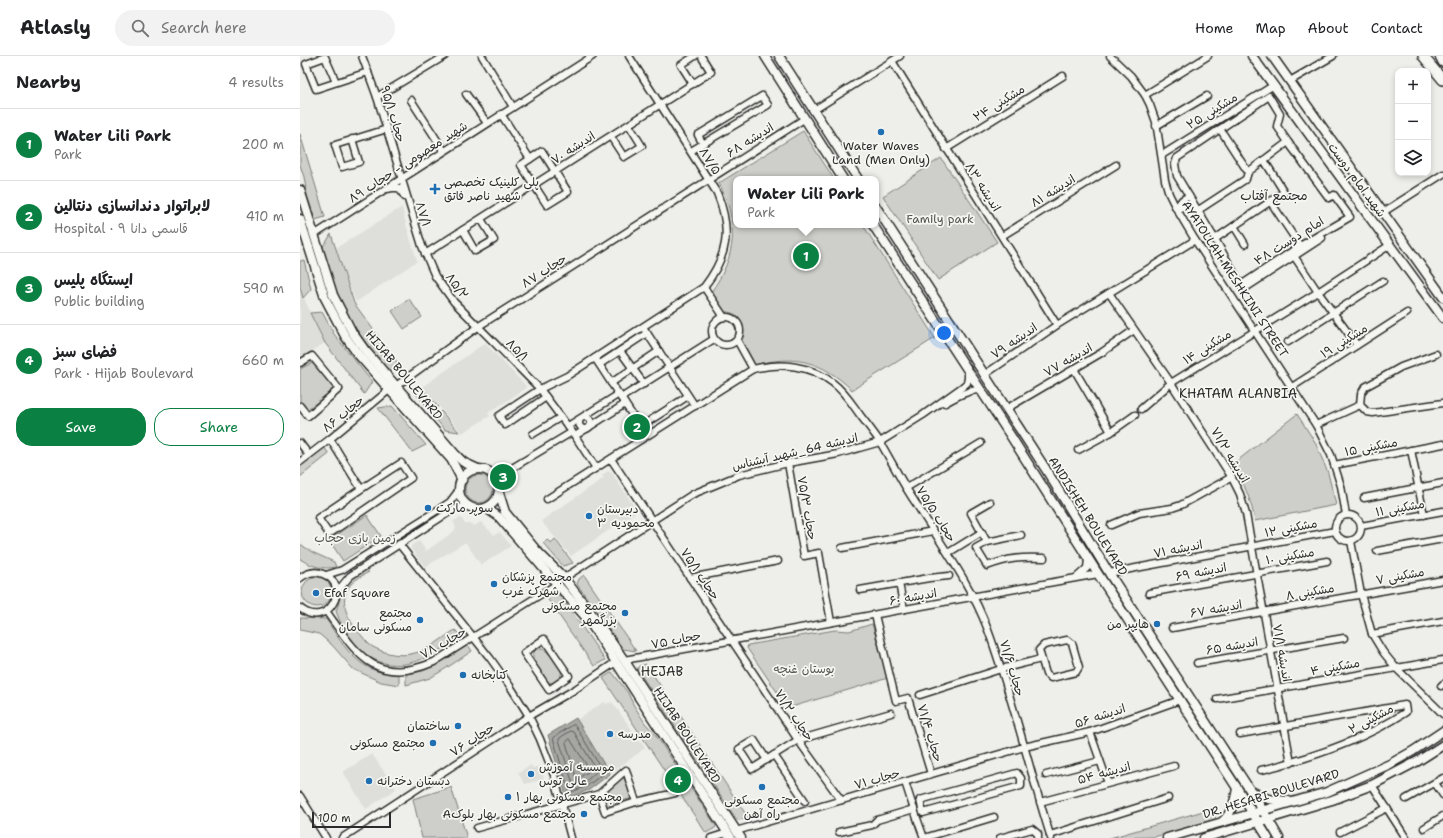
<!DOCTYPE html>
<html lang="en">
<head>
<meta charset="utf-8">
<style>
	body { margin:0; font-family:"Shantell Sans","Playpen Sans Arabic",sans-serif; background:#f2f2f2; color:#202124 }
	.controls { position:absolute; right:12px; top:12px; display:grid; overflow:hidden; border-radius:8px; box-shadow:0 2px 6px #0003 }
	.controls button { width:36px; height:36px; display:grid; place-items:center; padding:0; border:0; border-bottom:1px solid #e0e0e0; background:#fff; color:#202124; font:20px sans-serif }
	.scale { position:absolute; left:12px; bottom:10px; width:79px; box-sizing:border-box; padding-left:4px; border:2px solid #2b2b2b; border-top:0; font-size:11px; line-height:14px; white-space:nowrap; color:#2b2b2b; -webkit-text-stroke:3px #f6f6f2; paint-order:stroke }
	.you { position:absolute; left:644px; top:277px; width:14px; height:14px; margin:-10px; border:3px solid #fff; border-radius:50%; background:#1a73e8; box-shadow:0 0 0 6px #1a73e833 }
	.badge { display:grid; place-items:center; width:26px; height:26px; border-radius:50%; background:#0b8043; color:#fff; font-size:13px; font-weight:700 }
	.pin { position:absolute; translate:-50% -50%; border:2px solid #fff; box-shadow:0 1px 4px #0006 }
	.popup { position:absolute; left:433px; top:120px; width:146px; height:52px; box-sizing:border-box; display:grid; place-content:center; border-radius:8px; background:#fff; filter:drop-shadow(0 1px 3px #0005); font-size:13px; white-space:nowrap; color:#757577 }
	.popup b { font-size:15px; color:#202124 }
	.popup::after { content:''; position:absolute; left:50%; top:100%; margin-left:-8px; border:8px solid transparent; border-top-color:#fff }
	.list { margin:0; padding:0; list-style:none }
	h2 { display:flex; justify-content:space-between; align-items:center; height:52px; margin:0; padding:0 16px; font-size:17px }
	h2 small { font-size:13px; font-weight:400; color:#757577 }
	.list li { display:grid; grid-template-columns:26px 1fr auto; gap:12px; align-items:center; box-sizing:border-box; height:72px; padding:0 16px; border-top:1px solid #e0e0e0 }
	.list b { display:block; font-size:15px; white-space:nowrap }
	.list p { margin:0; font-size:13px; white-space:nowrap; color:#757577 }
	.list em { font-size:13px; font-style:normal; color:#757577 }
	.actions { display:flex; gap:8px; padding:12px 16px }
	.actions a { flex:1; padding:9px 0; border:1px solid #0b8043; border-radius:16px; text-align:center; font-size:14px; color:#0b8043 }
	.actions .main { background:#0b8043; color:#fff }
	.icon { flex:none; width:22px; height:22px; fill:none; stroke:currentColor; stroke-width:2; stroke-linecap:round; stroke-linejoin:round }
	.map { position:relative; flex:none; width:1143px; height:782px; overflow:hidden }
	header { display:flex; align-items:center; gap:24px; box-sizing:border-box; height:56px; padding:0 20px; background:#fff; border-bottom:1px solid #e0e0e0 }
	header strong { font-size:19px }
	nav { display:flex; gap:22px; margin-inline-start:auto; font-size:14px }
	.search { width:280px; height:36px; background:#f2f2f2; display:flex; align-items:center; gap:10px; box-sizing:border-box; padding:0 14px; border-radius:22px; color:#757577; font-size:15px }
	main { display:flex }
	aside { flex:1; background:#fff }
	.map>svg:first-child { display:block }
	.built { fill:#dededb }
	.green { fill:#cececa; stroke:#7c7c7a }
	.water { fill:#a6a6a3; stroke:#757573 }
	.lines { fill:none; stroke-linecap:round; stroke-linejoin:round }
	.shore { stroke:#5c5c5b; stroke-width:1 }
	.minor-casing { stroke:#2b2b2b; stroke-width:9 }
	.major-casing { stroke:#2b2b2b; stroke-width:11 }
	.highway-casing { stroke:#2b2b2b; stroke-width:12 }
	.minor { stroke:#f6f6f2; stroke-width:6 }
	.major { stroke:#f6f6f2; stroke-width:8 }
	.highway { stroke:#f6f6f2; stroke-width:9 }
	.poi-dot { fill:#1f6fb2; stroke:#f6f6f2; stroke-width:1.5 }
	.labels { text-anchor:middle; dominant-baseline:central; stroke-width:3.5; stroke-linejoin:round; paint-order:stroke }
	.street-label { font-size:12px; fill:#2b2b2b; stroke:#f6f6f2 }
	.poi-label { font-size:12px; fill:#2b2b2b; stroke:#f6f6f2; text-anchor:start }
	.park-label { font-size:12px; fill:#545453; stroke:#f6f6f2 }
	.neighbourhood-label { font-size:13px; fill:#2b2b2b; stroke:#f6f6f2 }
</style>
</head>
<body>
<header>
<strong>Atlasly</strong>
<div class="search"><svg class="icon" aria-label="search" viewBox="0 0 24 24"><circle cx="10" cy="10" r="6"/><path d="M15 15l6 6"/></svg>Search here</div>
<nav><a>Home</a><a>Map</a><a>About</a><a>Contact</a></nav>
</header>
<main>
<aside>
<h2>Nearby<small>4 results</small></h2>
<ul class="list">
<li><span class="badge">1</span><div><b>Water Lili Park</b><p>Park</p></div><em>200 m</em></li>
<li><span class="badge">2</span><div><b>لابراتوار دندانسازی دنتالین</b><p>Hospital · قاسمی دانا ۹</p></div><em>410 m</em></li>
<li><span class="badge">3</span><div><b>ایستگاه پلیس</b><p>Public building</p></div><em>590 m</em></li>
<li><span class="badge">4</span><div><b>فضای سبز</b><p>Park · Hijab Boulevard</p></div><em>660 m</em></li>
</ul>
<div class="actions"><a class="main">Save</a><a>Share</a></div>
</aside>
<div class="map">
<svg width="1143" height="782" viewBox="0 0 1143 782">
	<rect width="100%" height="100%" fill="#eeeeea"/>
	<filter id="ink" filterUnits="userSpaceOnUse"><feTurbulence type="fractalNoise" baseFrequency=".025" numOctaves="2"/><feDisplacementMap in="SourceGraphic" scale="8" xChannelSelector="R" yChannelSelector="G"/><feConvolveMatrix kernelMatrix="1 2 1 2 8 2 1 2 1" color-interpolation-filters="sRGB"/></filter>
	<g filter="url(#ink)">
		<!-- built -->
		<g class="built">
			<polygon points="102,151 106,168 117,205 56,246 50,232 36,192"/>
			<polygon points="0,232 14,266 25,287 0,302"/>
			<polygon points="185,287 226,330 225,333 188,357 190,360 162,377 122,331"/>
			<polygon points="308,415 312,417 337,455 271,500 241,465 304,422 302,419"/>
			<polygon points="161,462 165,468 172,468 174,470 181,466 194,479 200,476 211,490 181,509 166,487 164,487 125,511 111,493 111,490 119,485 126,495 153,476 156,472 153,465"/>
			<polygon points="304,646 306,648 312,646 345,692 310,718 279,668 278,663"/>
			<polygon points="72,698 96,733 66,753 43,716"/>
			<polygon points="231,709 233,712 241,710 244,723 225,728 218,717"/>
		</g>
		<!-- green -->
		<g class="green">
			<path d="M503 75 534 123H436V169H563L635 282 552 334C522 305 495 298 454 309L439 283C448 270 438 254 423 256L411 236C437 200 439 167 419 127Z"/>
			<polygon points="0,78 25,161 15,164 7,139 4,121 0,109"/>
			<polygon points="641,102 697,186 638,224 583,140"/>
			<path d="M31 178 54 247 99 309 88 314C71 293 53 273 42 249 33 230 28 210 23 190L27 185Z"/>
			<polygon points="4,204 11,233 3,242 0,231 0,205"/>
			<polygon points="109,243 122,261 104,273 92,255"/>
			<polygon points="22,256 34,278 72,326 64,338 25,287 10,257"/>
			<polygon points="12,307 35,334 6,354 0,345 0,313"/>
			<polygon points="121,331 138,351 132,356 113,335"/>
			<polygon points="92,350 126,389 112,396 78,352"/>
			<polygon points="141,355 159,376 145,374 134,361"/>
			<path d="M997 358 1015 386 1028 417 1036 449 955 465C951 444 944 427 933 408Z"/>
			<polygon points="24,391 29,398 0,421 0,409"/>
			<circle cx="179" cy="433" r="14"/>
			<polygon points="67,459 81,480 43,505 29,484"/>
			<polygon points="255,483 273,507 263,510 243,487 247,484 251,487"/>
			<path d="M0 488 12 496 34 506 36 511C23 514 11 510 0 503Z"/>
			<path d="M65 513 69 516C63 519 56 523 51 528 36 546 50 567 62 580 65 584 69 589 73 591 86 598 100 601 115 597 129 594 142 582 155 574L160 579C153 587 143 592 134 597 89 624 52 601 36 555 39 548 40 541 42 534 45 524 58 518 65 513Z"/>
			<polygon points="284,519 336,595 323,593 277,528 279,523"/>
			<circle cx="17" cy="536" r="15"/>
			<polygon points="252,538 260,539 305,604 294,610 247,542"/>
			<path d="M0 562 26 563C46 594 59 617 99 619V629L81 626 53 613 32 589 19 578 0 574Z"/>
			<polygon points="572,568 588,622 488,652 447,592 448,589 535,574 549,575"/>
			<polygon points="168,589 172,595 145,613 130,622 106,629 106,618 123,615 143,605"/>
			<path d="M236 593H242L245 594C250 599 257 605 260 611 264 619 258 630 248 626 241 622 235 609 233 602V598Z"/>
			<polygon points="346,608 449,763 437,764 337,613 339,610"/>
			<polygon points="312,616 328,637 333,648 345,667 355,678 416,770 415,772 406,777 303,622"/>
			<polygon points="323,721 329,731 332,742 307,750 302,738"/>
			<polygon points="151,731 167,782 122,782 113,743"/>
			<polygon points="910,753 916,763 854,781 810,782"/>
		</g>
		<!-- water -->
		<polygon class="water" points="276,662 310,718 289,734 267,742 248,679"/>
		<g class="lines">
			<!-- shore -->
			<g class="shore">
				<polygon points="273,669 275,669 304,717 287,730 271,736 269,735 253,682"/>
				<polygon points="271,675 274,676 297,715 285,726 275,730 273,728 259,684 260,682"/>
				<polygon points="270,683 289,713 289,715 279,722 276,721 266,687"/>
			</g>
			<!-- minor casing -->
			<g class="minor-casing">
				<g id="minor">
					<polyline points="62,0 77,41 122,190 135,220 154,246 240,333 275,380 296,412"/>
					<polyline points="182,0 213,51"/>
					<polyline points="810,0 831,20 845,39 850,49 856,66 865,124 869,138 876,152 895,184 1016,369 1031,399 1041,430 1046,459"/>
					<polyline points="592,5 757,269"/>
					<polyline points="990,25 1033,0"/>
					<polyline points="36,26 25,1 6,8 16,33 68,16"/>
					<polyline points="393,28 381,9 395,0"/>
					<polyline points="166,38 187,67"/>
					<polyline points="845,39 908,0"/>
					<polyline points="77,41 145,0"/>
					<polyline points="111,44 144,95"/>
					<polyline points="514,54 600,0"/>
					<polyline points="201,58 230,103"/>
					<polyline points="856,70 907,40"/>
					<polyline points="920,73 948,116"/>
					<polyline points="311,81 324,101 342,90 329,69"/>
					<polyline points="52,83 59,106 42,111 35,89 87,73"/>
					<polyline points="646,93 763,20"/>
					<polygon points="242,95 268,136 247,149 221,109"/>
					<polyline points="391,95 468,49 462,40 398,79 403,88"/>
					<polyline points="862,99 974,29"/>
					<polyline points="87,133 92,132 99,132 105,141"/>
					<polyline points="970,145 1000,190"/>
					<polyline points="876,152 882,144 889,140"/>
					<polyline points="876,152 887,151 893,149"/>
					<polyline points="897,155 946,123 948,116 988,86 977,70 980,58 969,40 877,102 875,108 877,120 915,183 984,136 964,104"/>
					<polyline points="1082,157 1143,118"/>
					<polyline points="934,170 945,188"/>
					<polyline points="163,174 175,195 194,184 181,163"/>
					<polyline points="14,179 293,0"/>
					<polyline points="702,180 816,109"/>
					<polyline points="915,183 941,229 1000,190 1050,161 1034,139 1029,142 988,86"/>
					<polyline points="125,198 411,16 401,0"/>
					<polyline points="994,200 1018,236 1057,289"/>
					<polyline points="404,231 424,261"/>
					<polyline points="947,231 1022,182"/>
					<polyline points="809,237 871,327 931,420 940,438 946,458 991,707"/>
					<circle cx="426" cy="275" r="14"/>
					<polyline points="343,271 395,350"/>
					<polyline points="437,284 453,313"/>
					<polyline points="988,286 1083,225"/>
					<polyline points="320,295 344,328"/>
					<polyline points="295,302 346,380"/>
					<polyline points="0,307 12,300 39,333 8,360 0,350"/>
					<polyline points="300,308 347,277"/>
					<polyline points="774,313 811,376"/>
					<polyline points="684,319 757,269 895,184"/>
					<polyline points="311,327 359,295"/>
					<polyline points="96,330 179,270 504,63"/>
					<polyline points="992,331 1107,257"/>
					<path d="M246 341 205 369 199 360 240 333 267 320 404 231C428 200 432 174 417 137L329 0"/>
					<polyline points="321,342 414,283"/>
					<path d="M645 347C656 341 667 334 680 334"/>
					<polyline points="1060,349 1061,338 1065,331 1101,311 1136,298"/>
					<polyline points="1060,349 1067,356 1073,357 1143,347"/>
					<polyline points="711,350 801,297 834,274"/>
					<polyline points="841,353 871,327 1018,236 1090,189"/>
					<circle cx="285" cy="367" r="6"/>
					<polyline points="1016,369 1060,349"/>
					<polyline points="268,370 319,338"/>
					<polyline points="340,371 388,340"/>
					<polyline points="233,378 261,361"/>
					<polyline points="275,380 325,348"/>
					<polyline points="30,383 61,433 101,407 111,422 29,478 18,462 61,433"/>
					<polyline points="0,387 9,399"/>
					<polyline points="778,394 811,376 835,359"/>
					<polyline points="1111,394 1124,459"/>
					<polyline points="311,403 498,684 541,744"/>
					<polyline points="0,406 30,383 89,334"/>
					<polyline points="488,407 504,500 519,497 531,566"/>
					<polyline points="1034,409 1143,388"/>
					<polyline points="204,417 272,376"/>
					<polyline points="606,432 681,387"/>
					<polyline points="1064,442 1143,427"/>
					<path d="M247 443 453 313C481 306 510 309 533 327 545 336 552 348 560 359 567 368 574 377 580 386 592 406 602 427 615 446 641 488 671 528 688 574 713 642 729 713 751 782"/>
					<circle cx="1048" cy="472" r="13"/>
					<polyline points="811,469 839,457 872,452 881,449 932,421"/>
					<polyline points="1061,470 1143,455"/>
					<path d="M721 479 687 486 676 492 687 510C709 502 721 501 744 502"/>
					<polyline points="1051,485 1061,538 1072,578 1083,596 1096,612 1143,658"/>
					<polyline points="687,486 671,457 690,446"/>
					<polyline points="99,488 190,602 210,630 229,660 240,683 254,719 271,782"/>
					<polyline points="542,492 633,475"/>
					<polyline points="1077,495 1143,483"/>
					<polyline points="648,497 682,476"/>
					<polyline points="809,517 1035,475"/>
					<polyline points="26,519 42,514 144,450 150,446 159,434"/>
					<polyline points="777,521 787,512 788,503"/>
					<path d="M0 522C7 517 15 514 23 518 53 529 27 575 0 552"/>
					<polyline points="264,522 393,438 439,419 488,407 538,398 580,386 623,359 661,332 667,327 668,322 668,316"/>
					<polyline points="390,522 478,505"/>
					<polyline points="599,527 604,553"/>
					<polyline points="560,534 629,522 649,520"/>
					<polyline points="36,537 50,520 154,453 170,450"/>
					<polyline points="849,537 1027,505"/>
					<path d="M26 555C57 598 75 631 134 606L257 528"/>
					<polyline points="575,559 596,645 608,642 631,718"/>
					<polyline points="872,572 1143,524"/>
					<polyline points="1072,578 1143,565"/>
					<polygon points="244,583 269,620 249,634 224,597"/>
					<polygon points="767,584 772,587 779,611 776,616 751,622 746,618 739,594 744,589"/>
					<polyline points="324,604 798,518"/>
					<polyline points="897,607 1044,582"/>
					<polyline points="1141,630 1143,628"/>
					<polyline points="620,639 701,613 741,603"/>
					<polyline points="917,643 1143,604"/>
					<polyline points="790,676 808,727"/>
					<path d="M940 678 1105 649 1106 656C1062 685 1012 702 961 714"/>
					<polyline points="467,704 454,684 439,693 452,713 474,699"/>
					<polygon points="717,717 721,722 721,730 623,757 620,744"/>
					<polyline points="746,719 800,705"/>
					<path d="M605 726C611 745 617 763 624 782L694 761"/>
					<polyline points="1135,727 1143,739"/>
					<polyline points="1072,729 1106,782"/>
					<polyline points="299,738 305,756 336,746 375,737"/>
					<polyline points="0,740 26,782"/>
					<polyline points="1106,743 1143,722"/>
					<polyline points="505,745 474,699 498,684 591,657"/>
					<polyline points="740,746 874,710"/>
					<polyline points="177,772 299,738 326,714 336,746"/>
					<polyline points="1124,772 1143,760"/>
					<polyline points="436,775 724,691 790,676 880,644"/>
					<polyline points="539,776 572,769 577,764 614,753"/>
					<polyline points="1040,776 1087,752"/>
					<polyline points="750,779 868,742"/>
					<polyline points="42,782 229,660 274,634 316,606"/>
					<polyline points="411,782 427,777"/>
					<polyline points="700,782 732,773 738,778 738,782"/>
				</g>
			</g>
			<!-- major casing -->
			<g class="major-casing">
				<g id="major">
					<polyline points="465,0 543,123"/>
					<polyline points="479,0 558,123"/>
					<polyline points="952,0 1143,262"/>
					<polyline points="972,0 1143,241"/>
					<polyline points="0,134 33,239 52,276 64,293 156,399 163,406 178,413"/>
					<polyline points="576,151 745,412 809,517 959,748 979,782"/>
					<polyline points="0,163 25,242 45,280 57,297 151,403 162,424"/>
					<polyline points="573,169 712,382 798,518 937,732 968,782"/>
					<circle cx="179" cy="433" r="20"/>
					<polyline points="199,437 205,456 236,494 264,522 294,561 324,604 441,782"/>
					<polyline points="186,452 199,461 289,565 431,782"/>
					<polyline points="951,735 968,743 988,745"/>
					<path d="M922 766C932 757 935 745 937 732"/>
					<polyline points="867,782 1027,736 1090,708 1113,695 1143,675"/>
					<polyline points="904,782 1032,744 1072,729 1118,705 1143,689"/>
				</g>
			</g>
			<!-- highway casing -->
			<g class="highway-casing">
				<g id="highway">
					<polyline points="1123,0 1143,24"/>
					<polyline points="1140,0 1143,6"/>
				</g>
			</g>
			<!-- minor -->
			<use href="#minor" class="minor"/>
			<!-- major -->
			<use href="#major" class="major"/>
			<!-- highway -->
			<use href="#highway" class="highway"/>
		</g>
	</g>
	<!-- markers -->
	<g class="poi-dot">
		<circle cx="581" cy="76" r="4"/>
		<path d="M133 127h4v4h4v4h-4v4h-4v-4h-4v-4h4z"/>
		<circle cx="128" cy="452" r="4"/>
		<circle cx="289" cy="460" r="4"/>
		<circle cx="194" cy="528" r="4"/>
		<circle cx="16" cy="537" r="4"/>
		<circle cx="325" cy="557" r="4"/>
		<circle cx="120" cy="564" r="4"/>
		<circle cx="857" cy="568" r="4"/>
		<circle cx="163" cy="619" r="4"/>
		<circle cx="158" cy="670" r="4"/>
		<circle cx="310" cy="678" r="4"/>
		<circle cx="133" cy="687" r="4"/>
		<circle cx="231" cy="718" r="4"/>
		<circle cx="69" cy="725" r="4"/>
		<circle cx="462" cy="731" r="4"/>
		<circle cx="208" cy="741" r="4"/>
		<circle cx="284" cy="758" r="4"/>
	</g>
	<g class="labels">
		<!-- street labels -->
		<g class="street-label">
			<text transform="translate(699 47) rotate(-32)">مشکینی ۲۴</text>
			<text transform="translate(912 55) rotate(-32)">مشکینی ۲۵</text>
			<text transform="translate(93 58) rotate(73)">حجاب ۹۵/۱</text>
			<text transform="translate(450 84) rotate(-32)">اندیشه ۶۸</text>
			<text transform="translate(273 92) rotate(-33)">اندیشه ۷۰</text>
			<text transform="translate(410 105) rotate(58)">۸۷/۵</text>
			<text transform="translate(108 106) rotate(-33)">شهید معصومی - حجاب ۸۹</text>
			<text transform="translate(1057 124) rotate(54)">شهید امام دوست</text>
			<text transform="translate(683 131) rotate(58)">اندیشه ۸۳</text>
			<text transform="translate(753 135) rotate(-32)">اندیشه ۸۱</text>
			<text transform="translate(123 158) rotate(73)">۸۷/۱</text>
			<text transform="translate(989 185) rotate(-32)">امام دوست ۴۸</text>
			<text transform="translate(244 215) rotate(-33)">حجاب ۸۷</text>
			<text transform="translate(935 223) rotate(57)">AYATOLLAH MESHKINI STREET</text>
			<text transform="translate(157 230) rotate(52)">۸۵/۲</text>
			<text transform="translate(714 285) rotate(-34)">اندیشه ۷۹</text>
			<text transform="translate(1044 285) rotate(-32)">مشکینی ۱۹</text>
			<text transform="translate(907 291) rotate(-32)">مشکینی ۱۴</text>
			<text transform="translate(217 294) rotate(46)">۸۵/۱</text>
			<text transform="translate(768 304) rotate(-30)">اندیشه ۷۷</text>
			<text transform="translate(104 319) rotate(50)">HIJAB BOULEVARD</text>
			<text transform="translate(43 358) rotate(-40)">حجاب ۸۶</text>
			<text transform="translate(1071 391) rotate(-11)">مشکینی ۱۵</text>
			<text transform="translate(495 396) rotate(-13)">اندیشه 64_شهید آبشناس</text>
			<text transform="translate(930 399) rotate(59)">اندیشه ۷۱/۲</text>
			<text transform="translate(507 452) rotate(80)">حجاب ۷۵/۳</text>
			<text transform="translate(1100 452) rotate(-10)">مشکینی ۱۱</text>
			<text transform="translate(636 458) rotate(58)">حجاب ۷۵/۵</text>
			<text transform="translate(788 460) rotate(58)">ANDISHEH BOULEVARD</text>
			<text transform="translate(991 472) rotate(-11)">مشکینی ۱۲</text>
			<text transform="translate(878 493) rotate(-11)">اندیشه ۷۱</text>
			<text transform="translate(990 500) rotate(-10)">مشکینی ۱۰</text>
			<text transform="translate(901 516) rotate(-11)">اندیشه ۶۹</text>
			<text transform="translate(400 518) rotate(56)">حجاب ۷۵/۱</text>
			<text transform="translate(1100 520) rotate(-10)">مشکینی ۷</text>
			<text transform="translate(1010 536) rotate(-10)">مشکینی ۸</text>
			<text transform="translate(613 541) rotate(-10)">اندیشه ۶۰</text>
			<text transform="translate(916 553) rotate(-10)">اندیشه ۶۷</text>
			<text transform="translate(376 584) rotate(-11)">حجاب ۷۵</text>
			<text transform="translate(143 587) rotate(-30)">حجاب ۷۸</text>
			<text transform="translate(932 590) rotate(-10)">اندیشه ۶۵</text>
			<text transform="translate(982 597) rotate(80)">اندیشه ۷۱/۱</text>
			<text transform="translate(1035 611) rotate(-10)">مشکینی ۴</text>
			<text transform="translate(712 612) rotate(73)">حجاب ۷۱/۶</text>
			<text transform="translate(494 659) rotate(56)">حجاب ۷۱/۲</text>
			<text transform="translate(800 660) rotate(-18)">اندیشه ۵۶</text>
			<text transform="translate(1071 663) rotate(-28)">مشکینی ۲</text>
			<text transform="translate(630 677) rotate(73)">حجاب ۷۱/۴</text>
			<text transform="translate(387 679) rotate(57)">HIJAB BOULEVARD</text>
			<text transform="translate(172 684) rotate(-33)">حجاب ۷۶</text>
			<text transform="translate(804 717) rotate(-15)">اندیشه ۵۴</text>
			<text transform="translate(577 723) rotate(-16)">حجاب ۷۱</text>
			<text transform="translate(971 738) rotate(-17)">DR. HESABI BOULEVARD</text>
		</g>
		<!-- poi labels -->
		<g class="poi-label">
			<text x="581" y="90" text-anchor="middle">Water Waves<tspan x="581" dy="14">Land (Men Only)</tspan></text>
			<text x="144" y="126">پلی کلینیک تخصصی<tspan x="144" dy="14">شهید ناصر فاتق</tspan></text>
			<text x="136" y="452">سوپر مارکت</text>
			<text x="297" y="453">دبیرستان<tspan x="297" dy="14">محمودیه ۳</tspan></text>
			<text x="202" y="521">مجتمع پزشکان<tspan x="202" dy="14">شهرک غرب</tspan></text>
			<text x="24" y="537">Efaf Square</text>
			<text x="317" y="550" text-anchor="end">مجتمع مسکونی<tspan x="317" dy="14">بزرگمهر</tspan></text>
			<text x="112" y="557" text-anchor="end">مجتمع<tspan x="112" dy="14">مسکونی سامان</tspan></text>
			<text x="849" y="568" text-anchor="end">هایپر من</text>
			<text x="171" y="619">کتابخانه</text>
			<text x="150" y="670" text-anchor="end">ساختمان</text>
			<text x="318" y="678">مدرسه</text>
			<text x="125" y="687" text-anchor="end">مجتمع مسکونی</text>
			<text x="239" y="711">موسسه آموزش<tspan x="239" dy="14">عالی توس</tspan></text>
			<text x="77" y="725">دبستان دخترانه</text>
			<text x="216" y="741">۱ مجتمع مسکونی بهار</text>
			<text x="462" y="744" text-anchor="middle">مجتمع مسکونی<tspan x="462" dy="14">راه آهن</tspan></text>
			<text x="276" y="758" text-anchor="end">Aمجتمع مسکونی بهار بلوک</text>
		</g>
		<!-- park labels -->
		<g class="park-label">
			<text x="640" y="163">Family park</text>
			<text x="55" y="482">زمین بازی حجاب</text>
			<text x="504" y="613">بوستان غنچه</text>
		</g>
		<!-- neighbourhood labels -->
		<g class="neighbourhood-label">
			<text x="974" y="139">مجتمع آفتاب</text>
			<text x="938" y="337">KHATAM ALANBIA</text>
			<text x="362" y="615">HEJAB</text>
		</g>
	</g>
</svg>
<div class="controls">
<button>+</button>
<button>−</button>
<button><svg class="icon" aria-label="layers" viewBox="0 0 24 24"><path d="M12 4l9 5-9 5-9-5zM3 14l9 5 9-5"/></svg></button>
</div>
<div class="scale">100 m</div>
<div class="you"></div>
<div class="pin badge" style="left:506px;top:200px">1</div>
<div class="popup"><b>Water Lili Park</b>Park</div>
<div class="pin badge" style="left:337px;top:371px">2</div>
<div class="pin badge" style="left:203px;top:421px">3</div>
<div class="pin badge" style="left:378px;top:724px">4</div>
</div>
</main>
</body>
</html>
